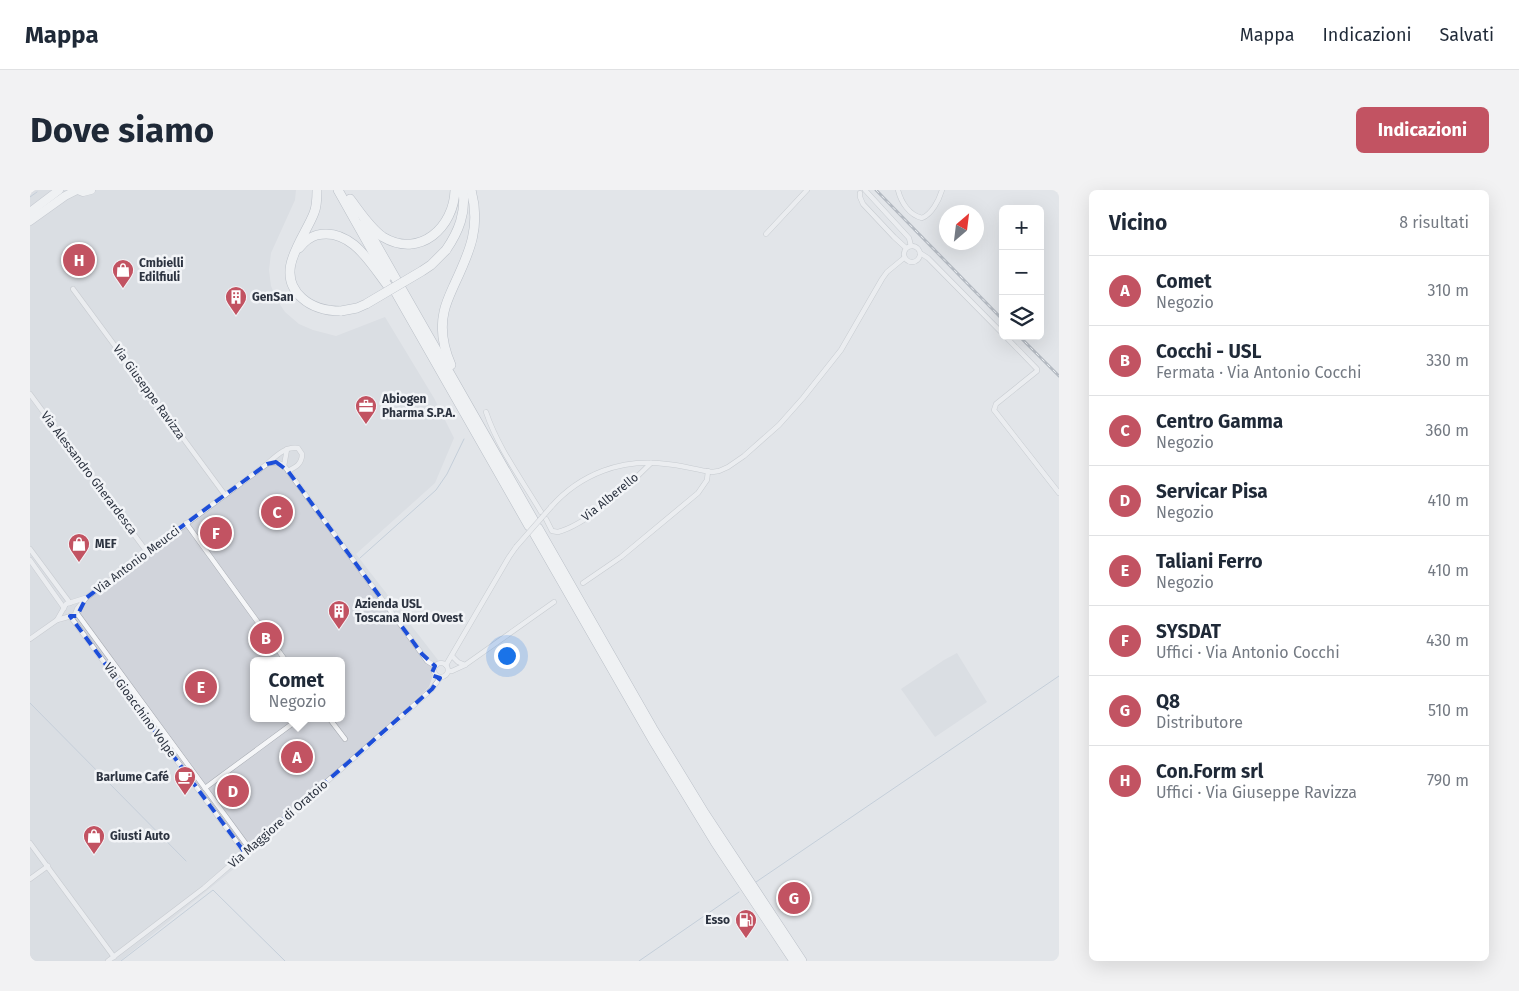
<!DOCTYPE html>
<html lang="it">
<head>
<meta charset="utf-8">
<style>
	body { margin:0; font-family:"Fira Sans",sans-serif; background:#f2f2f3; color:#1f2937 }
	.controls { position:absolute; right:15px; top:15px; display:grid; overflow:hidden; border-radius:8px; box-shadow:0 5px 20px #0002 }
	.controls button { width:45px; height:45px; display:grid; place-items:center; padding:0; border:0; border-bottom:1px solid #e0e1e3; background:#fff; color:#1f2937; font:25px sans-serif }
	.compass { position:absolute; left:909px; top:15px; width:45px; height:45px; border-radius:50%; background:#fff; box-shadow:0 5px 20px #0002; rotate:28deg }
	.you { position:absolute; left:476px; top:465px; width:18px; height:18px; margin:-12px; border:4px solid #fff; border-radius:50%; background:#1a73e8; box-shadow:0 0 0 8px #1a73e833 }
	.badge { display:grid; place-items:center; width:32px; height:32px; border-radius:50%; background:#c25362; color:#fff; font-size:16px; font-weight:700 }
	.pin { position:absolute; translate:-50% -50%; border:2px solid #fff; box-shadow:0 1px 5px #0006 }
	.popup { position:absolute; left:220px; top:467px; width:95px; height:65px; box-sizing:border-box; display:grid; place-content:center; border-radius:8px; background:#fff; filter:drop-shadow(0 1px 4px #0005); font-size:16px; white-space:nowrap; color:#747a83 }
	.popup b { font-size:19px; color:#1f2937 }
	.popup::after { content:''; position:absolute; left:50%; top:100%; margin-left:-10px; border:10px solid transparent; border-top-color:#fff }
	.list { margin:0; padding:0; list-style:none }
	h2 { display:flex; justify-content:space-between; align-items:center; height:65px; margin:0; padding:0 20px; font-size:21px }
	h2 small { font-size:16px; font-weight:400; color:#747a83 }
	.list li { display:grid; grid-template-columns:32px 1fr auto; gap:15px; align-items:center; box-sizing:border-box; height:70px; padding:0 20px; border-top:1px solid #e0e1e3 }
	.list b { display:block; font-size:19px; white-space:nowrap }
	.list p { margin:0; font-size:16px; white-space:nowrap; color:#747a83 }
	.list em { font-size:16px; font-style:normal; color:#747a83 }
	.icon { flex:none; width:28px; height:28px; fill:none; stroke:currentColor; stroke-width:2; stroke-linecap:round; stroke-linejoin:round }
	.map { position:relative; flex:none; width:1029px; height:771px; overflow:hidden; border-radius:8px }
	header { display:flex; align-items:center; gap:30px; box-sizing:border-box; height:70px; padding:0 25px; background:#fff; border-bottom:1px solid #e0e1e3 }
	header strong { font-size:24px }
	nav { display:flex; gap:28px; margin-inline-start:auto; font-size:18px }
	.intro { display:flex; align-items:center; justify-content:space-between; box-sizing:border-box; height:120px; padding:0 30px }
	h1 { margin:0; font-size:35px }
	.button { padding:12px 22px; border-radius:8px; background:#c25362; color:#fff; font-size:18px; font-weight:700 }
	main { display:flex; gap:30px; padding:0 30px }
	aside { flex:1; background:#fff; border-radius:8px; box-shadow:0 5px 20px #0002 }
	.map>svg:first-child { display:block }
	.built { fill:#d1d4db; fill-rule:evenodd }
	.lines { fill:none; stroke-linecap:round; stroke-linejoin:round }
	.stream { stroke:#a1b2c6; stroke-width:1 }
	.street-casing { stroke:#a8acb3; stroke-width:5.5 }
	.primary-casing { stroke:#a3a9b4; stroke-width:9 }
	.highway-casing { stroke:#8b929f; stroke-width:10 }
	.street { stroke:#f5f6f8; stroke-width:4.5 }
	.primary { stroke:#fff; stroke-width:8 }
	.highway { stroke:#fff; stroke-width:9 }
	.rail-casing { stroke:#7d8592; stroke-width:3 }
	.rail { stroke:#f2f4f7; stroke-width:1; stroke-dasharray:4; stroke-linecap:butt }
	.street-bridge-casing { stroke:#a8acb3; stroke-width:5.5; stroke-linecap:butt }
	.highway-bridge-casing { stroke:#8b929f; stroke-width:10; stroke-linecap:butt }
	.street-bridge { stroke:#f5f6f8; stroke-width:4.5 }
	.highway-bridge { stroke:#fff; stroke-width:9 }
	.marked { fill:none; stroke:#1d4ed8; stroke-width:4; stroke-dasharray:10 6; stroke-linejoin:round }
	.labels { text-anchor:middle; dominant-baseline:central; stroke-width:5; stroke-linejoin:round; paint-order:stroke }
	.poi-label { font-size:12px; font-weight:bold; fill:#2c3340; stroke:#f2f4f7; text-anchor:start }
	.street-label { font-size:12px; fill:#2c3340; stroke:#f2f4f7 }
</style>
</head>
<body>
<header>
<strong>Mappa</strong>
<nav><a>Mappa</a><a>Indicazioni</a><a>Salvati</a></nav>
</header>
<div class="intro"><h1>Dove siamo</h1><a class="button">Indicazioni</a></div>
<main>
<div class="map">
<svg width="1029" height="771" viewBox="0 0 1029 771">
	<rect width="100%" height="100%" fill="#e2e5e9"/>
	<!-- built -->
	<g class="built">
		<path d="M0 0H266L265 10 241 63 239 80 241 96 247 110 255 122 269 134 283 140 306 146 355 127 404 208 424 248 405 293 326 364 408 470 399 497 362 532 226 650 216 669 90 771H0ZM223 471H311V528H223Z"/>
		<polygon points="927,463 957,512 905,547 871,499 914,470"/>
	</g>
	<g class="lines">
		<!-- stream -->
		<g class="stream">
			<polyline points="0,7 7,2"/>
			<polyline points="330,368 406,300 417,284 434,249"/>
			<polyline points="0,513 156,671"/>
			<polyline points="726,692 1029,486"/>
			<polyline points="91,771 183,700 255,771"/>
			<polyline points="609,771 709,702"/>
		</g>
		<!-- street casing -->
		<g class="street-casing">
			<g id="street">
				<polyline points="835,0 879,48 881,56"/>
				<path d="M868 0C871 12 879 25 892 28 902 24 909 10 912 0"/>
				<polyline points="830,3 830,7 833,14 864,47 876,58"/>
				<polyline points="736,44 777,0"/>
				<circle cx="882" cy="64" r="8"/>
				<polyline points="890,63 898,68 973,144"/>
				<polyline points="43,99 195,305"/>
				<polyline points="975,146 1007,179 1007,181 966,214 964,220 1029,303"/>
				<polyline points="0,204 117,362"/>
				<path d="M456 222C468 258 492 290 511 322"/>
				<path d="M238 273C246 266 256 256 268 258L272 264C272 274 266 277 258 281"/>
				<polyline points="254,276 257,259"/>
				<path d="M521 317C550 284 592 268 636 274 651 275 666 280 682 282L689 281 698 277 714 266 749 235 773 208 811 160 852 89 857 82 874 68"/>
				<path d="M516 329 522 341 528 342C558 334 599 295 621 273"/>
				<polyline points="156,333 256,471"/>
				<polyline points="0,359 40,413"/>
				<polyline points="0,370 34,418"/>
				<polyline points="553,393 591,367 668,303 677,290 678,281"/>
				<polyline points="46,422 219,658"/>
				<polyline points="40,426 215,663"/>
				<polyline points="27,430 36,414 55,408"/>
				<path d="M0 449 27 430 45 425 47 419 56 408 237 274C245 271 250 272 256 278L392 464 397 471 405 476"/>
				<polyline points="422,466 428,472 435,475"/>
				<circle cx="411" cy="480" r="7"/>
				<polyline points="416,475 479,367 486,357"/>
				<polyline points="419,481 422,481 435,475 524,412"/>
				<polyline points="299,528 315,549"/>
				<polyline points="175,598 270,528"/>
				<polyline points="0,653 84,767"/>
				<polyline points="0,689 18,676"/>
				<polyline points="78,771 174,698 362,535 402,499 410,488"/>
			</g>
		</g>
		<!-- primary casing -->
		<g class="primary-casing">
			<g id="primary">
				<polyline points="48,0 53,2 61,0"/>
				<polyline points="0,22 29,0"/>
				<polyline points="0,31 35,6 47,0"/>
			</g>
		</g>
		<!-- highway casing -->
		<g class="highway-casing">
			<g id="highway">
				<path d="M287 0C287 8 287 16 284 23 274 49 243 82 272 108 283 118 297 121 311 121"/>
				<polyline points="308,0 357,87"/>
				<path d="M320 9C330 22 340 38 353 47 390 69 424 37 425 0"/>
				<polyline points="334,33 367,91"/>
				<path d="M269 58C274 52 279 47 287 45 321 37 341 74 358 96"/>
				<path d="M416 60C429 41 436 23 433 0"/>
				<polyline points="371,98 504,331"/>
				<polyline points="365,101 499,336"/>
				<path d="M421 175C414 159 410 140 414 122 416 112 421 102 425 93 440 61 451 36 441 0"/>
				<polyline points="508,338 623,539 675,624 772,771"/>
				<polyline points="504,343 624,552 685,652 764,771"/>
			</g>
		</g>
		<!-- street -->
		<use href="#street" class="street"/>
		<!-- primary -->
		<use href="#primary" class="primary"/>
		<!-- highway -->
		<use href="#highway" class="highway"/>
		<!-- rail casing -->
		<g class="rail-casing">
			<g id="rail">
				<polyline points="846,0 973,130"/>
				<polyline points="989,146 1029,186"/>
			</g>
		</g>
		<!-- rail -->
		<use href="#rail" class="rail"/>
		<!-- street-bridge casing -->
		<g class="street-bridge-casing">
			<polyline id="street-bridge" points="486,357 521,317"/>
		</g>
		<!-- highway-bridge casing -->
		<g class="highway-bridge-casing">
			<polyline id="highway-bridge" points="311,121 327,118 336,114 392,81 401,75 416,60"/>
		</g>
		<!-- street-bridge -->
		<use href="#street-bridge" class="street-bridge"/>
		<!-- highway-bridge -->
		<use href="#highway-bridge" class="highway-bridge"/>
	</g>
	<!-- marked area -->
	<path d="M0 0H1029V771H0ZM246 272 258 281 392 464 405 476 401 485 410 488 402 499 215 663 40 426H47L56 408 117 362 237 274Z" fill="#e2e5e9" fill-opacity=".55" fill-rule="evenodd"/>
	<path class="marked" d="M246 272 258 281 392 464 405 476 401 485 410 488 402 499 215 663 40 426H47L56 408 117 362 237 274Z"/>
	<!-- icons -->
	<defs>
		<g id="shop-pin" transform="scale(1.125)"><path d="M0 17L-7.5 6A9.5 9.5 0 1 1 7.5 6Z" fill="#c25362" stroke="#f2f4f7"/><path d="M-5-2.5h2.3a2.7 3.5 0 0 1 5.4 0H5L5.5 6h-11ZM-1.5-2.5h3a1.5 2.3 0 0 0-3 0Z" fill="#fff"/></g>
		<g id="building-pin" transform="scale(1.125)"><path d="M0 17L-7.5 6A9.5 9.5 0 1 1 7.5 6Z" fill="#c25362" stroke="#f2f4f7"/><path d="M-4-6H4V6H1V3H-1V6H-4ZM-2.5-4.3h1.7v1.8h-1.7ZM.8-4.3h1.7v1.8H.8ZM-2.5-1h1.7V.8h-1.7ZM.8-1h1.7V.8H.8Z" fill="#fff"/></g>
		<g id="office-pin" transform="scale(1.125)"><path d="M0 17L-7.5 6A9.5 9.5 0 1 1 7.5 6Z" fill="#c25362" stroke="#f2f4f7"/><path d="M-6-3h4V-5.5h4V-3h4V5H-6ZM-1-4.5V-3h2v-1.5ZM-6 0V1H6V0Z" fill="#fff"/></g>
		<g id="cafe-pin" transform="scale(1.125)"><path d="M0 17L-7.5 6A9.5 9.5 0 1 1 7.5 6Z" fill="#c25362" stroke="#f2f4f7"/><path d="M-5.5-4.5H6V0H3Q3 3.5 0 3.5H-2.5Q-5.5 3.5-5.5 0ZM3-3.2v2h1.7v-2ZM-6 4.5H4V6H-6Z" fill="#fff"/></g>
		<g id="fuel-pin" transform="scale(1.125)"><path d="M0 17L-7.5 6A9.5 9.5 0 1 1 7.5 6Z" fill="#c25362" stroke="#f2f4f7"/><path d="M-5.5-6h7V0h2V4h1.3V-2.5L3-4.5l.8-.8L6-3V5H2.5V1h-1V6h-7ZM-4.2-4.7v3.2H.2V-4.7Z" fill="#fff"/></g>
	</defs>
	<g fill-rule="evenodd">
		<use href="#shop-pin" x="93" y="80"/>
		<use href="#building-pin" x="206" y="107"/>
		<use href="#office-pin" x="336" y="216"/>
		<use href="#shop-pin" x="49" y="354"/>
		<use href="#building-pin" x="309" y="421"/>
		<use href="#cafe-pin" x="155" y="587"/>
		<use href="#shop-pin" x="64" y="646"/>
		<use href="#fuel-pin" x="716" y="730"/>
	</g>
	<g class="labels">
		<!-- poi labels -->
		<g class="poi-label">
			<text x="109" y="73">Cmbielli<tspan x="109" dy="14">Edilfiuli</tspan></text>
			<text x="222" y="107">GenSan</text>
			<text x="352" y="209">Abiogen<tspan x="352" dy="14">Pharma S.P.A.</tspan></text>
			<text x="65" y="354">MEF</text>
			<text x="325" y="414">Azienda USL<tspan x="325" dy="14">Toscana Nord Ovest</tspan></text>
			<text x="139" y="587" text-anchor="end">Barlume Café</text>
			<text x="80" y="646">Giusti Auto</text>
			<text x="700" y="730" text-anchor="end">Esso</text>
		</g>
		<!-- street labels -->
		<g class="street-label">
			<text transform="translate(119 202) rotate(54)">Via Giuseppe Ravizza</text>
			<text transform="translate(59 283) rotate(53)">Via Alessandro Gherardesca</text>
			<text transform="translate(580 307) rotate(-39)">Via Alberello</text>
			<text transform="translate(107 370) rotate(-37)">Via Antonio Meucci</text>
			<text transform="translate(110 520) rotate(54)">Via Gioacchino Volpe</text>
			<text transform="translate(248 634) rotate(-41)">Via Maggiore di Oratoio</text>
		</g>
	</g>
</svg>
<div class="controls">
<button>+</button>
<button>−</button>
<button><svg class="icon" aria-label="layers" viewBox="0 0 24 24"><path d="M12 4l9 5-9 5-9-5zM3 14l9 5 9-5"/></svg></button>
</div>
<svg class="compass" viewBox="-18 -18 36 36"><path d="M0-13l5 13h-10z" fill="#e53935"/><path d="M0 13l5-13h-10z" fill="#747a83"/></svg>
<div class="you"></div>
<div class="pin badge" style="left:267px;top:567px">A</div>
<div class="popup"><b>Comet</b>Negozio</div>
<div class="pin badge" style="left:236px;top:448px">B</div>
<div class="pin badge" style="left:247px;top:322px">C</div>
<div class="pin badge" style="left:203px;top:601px">D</div>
<div class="pin badge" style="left:171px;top:497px">E</div>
<div class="pin badge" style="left:186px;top:343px">F</div>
<div class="pin badge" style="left:764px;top:708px">G</div>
<div class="pin badge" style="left:49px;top:70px">H</div>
</div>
<aside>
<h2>Vicino<small>8 risultati</small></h2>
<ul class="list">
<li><span class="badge">A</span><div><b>Comet</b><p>Negozio</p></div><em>310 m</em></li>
<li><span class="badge">B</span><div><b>Cocchi - USL</b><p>Fermata · Via Antonio Cocchi</p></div><em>330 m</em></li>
<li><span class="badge">C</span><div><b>Centro Gamma</b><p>Negozio</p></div><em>360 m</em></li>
<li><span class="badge">D</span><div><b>Servicar Pisa</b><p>Negozio</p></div><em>410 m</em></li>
<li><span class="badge">E</span><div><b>Taliani Ferro</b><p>Negozio</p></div><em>410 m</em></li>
<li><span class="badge">F</span><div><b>SYSDAT</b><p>Uffici · Via Antonio Cocchi</p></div><em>430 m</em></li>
<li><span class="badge">G</span><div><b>Q8</b><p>Distributore</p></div><em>510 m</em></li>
<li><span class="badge">H</span><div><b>Con.Form srl</b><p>Uffici · Via Giuseppe Ravizza</p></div><em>790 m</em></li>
</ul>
</aside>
</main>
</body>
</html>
